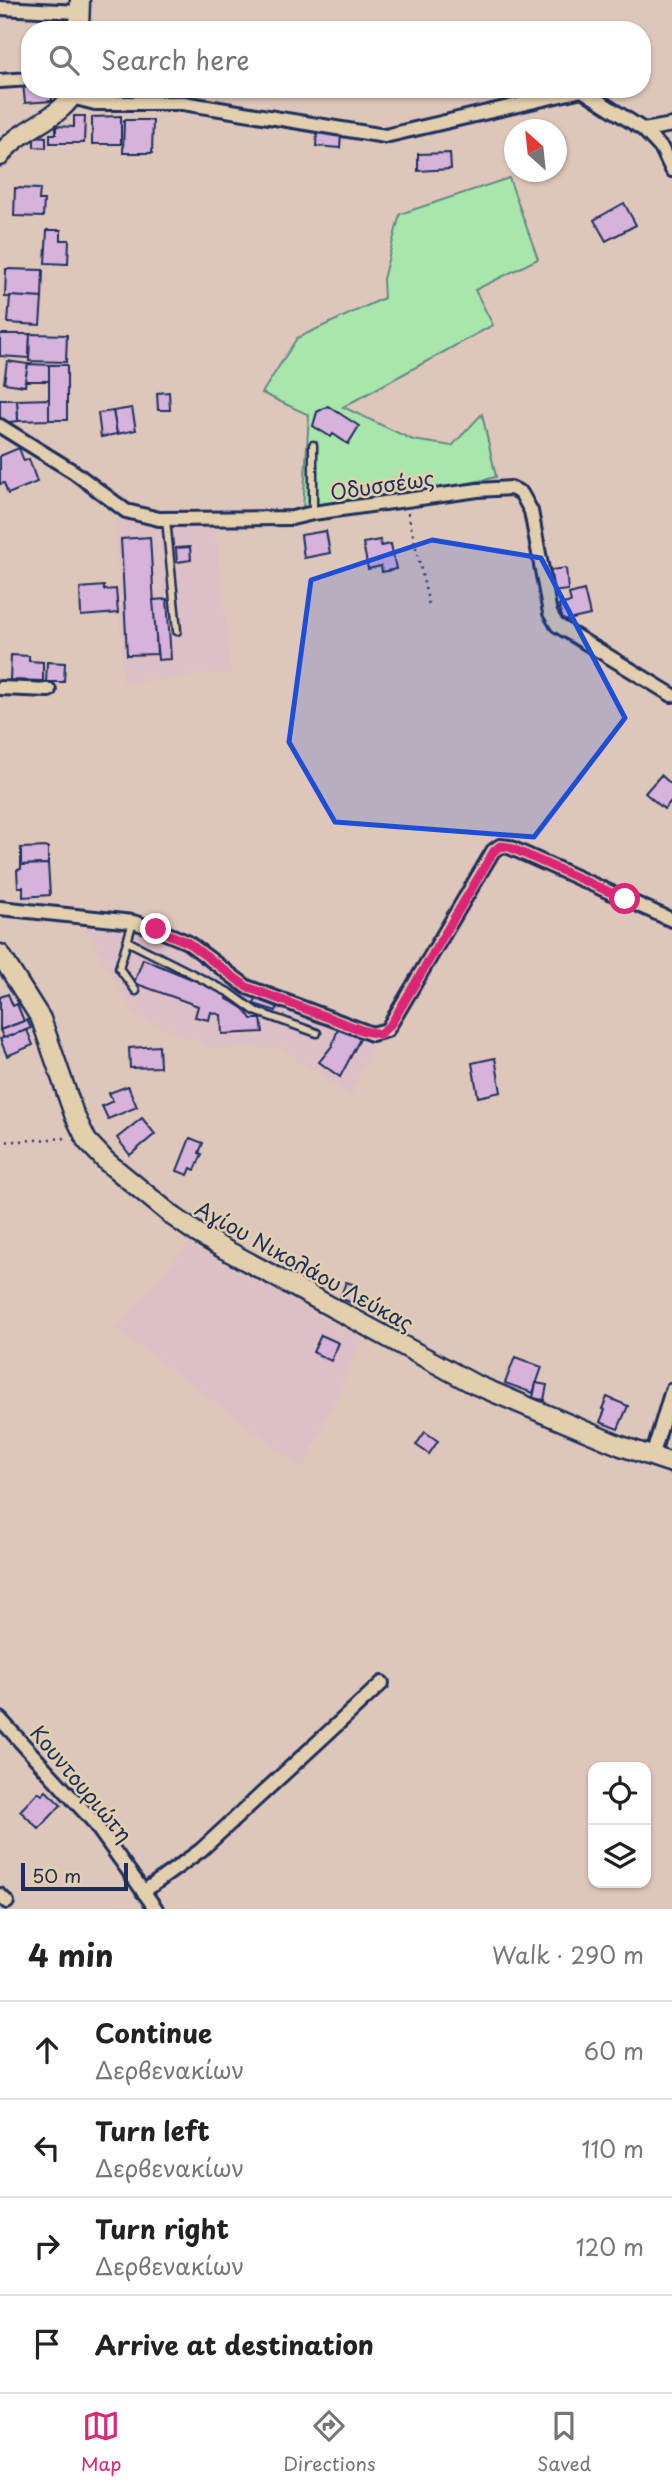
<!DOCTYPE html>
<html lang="en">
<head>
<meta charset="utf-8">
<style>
	body { margin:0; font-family:"Playpen Sans",sans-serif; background:#f6f6f6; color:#222 }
	.controls { position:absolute; right:21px; bottom:21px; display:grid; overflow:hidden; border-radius:14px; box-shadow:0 2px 5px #0004 }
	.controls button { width:63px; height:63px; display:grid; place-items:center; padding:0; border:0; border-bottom:2px solid #e0e0e0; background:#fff; color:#222; font:35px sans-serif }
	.compass { position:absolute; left:504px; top:119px; width:63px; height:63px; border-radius:50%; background:#fff; box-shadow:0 2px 5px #0004; rotate:333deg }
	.scale { position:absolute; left:21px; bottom:18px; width:107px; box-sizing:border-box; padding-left:7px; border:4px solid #1b2f5e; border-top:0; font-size:19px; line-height:24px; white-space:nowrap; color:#1b2f5e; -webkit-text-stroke:5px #e3cfad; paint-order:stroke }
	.stop { position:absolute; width:21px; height:21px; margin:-16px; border:5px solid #db2777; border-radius:50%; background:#fff }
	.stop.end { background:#db2777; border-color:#fff; box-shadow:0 2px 7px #0008 }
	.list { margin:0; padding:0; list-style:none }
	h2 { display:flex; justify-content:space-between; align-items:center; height:91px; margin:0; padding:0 28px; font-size:30px }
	h2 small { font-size:23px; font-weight:400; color:#767676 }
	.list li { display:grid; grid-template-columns:46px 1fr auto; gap:21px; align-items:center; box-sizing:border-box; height:98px; padding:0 28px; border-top:2px solid #e0e0e0 }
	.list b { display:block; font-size:26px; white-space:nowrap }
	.list p { margin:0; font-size:23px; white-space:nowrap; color:#767676 }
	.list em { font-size:23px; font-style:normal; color:#767676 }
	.icon { flex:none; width:38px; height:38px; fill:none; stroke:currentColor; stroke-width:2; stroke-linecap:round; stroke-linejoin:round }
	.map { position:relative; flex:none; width:672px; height:1909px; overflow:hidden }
	.search { position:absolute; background:#fff; box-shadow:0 2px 5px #0004; left:21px; right:21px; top:21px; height:77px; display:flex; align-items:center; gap:18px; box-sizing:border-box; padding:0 24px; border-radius:28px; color:#767676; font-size:26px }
	.sheet { height:483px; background:#fff }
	nav { display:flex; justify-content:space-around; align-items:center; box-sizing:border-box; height:98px; border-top:2px solid #e0e0e0; background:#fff; font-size:19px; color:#767676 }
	nav a { display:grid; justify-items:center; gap:4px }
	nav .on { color:#db2777 }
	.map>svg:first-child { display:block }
	.built { fill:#ddc0c5 }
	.green { fill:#a9e6ac; stroke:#628a85; stroke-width:2 }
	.building { fill:#d7b2db; stroke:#1b2f5e; stroke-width:2 }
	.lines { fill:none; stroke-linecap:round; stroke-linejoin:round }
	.lane-casing { stroke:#1b2f5e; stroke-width:11 }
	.street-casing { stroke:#1b2f5e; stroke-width:18 }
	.secondary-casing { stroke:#1b2f5e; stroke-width:23 }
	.path { stroke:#1b2f5e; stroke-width:2.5; stroke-dasharray:2 5; stroke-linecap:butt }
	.lane { stroke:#e3cfad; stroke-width:6 }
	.street { stroke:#e3cfad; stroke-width:12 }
	.secondary { stroke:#e3cfad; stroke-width:18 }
	.route { stroke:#db2777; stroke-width:9 }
	.marked { fill:#1d4ed8; fill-opacity:0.2; stroke:#1d4ed8; stroke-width:5; stroke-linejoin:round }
	.labels { text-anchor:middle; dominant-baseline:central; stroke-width:5; stroke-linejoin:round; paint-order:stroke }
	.street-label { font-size:21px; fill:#1b2f5e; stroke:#e3cfad }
</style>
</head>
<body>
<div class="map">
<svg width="672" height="1909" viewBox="0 0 672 1909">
	<rect width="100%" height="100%" fill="#dfc6bb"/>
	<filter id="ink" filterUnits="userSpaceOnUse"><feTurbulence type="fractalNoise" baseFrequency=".0143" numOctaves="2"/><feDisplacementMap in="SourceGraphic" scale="14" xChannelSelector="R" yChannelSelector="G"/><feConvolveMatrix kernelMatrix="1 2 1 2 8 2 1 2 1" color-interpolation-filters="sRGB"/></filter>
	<g filter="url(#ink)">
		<!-- built -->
		<g class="built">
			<polygon points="115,519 215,527 231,671 123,683"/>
			<polygon points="81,923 135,924 189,944 246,987 376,1038 351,1096 279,1046 211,1047 136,1016"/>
			<polygon points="188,1244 363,1339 303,1467 116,1329"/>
		</g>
		<!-- green -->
		<polygon class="green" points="509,178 538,259 475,290 493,325 343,407 413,440 452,446 482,414 496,477 396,500 303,509 309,415 262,393 297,338 384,298 383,279 400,214"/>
		<!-- building -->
		<g class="building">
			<polygon points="23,83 30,83 30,89 51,89 52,101 25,103"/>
			<polygon points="74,116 85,116 84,143 50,143 50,134 56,134 56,126 74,127"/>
			<polygon points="121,116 121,144 92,144 92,117"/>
			<polygon points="124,120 153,120 152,153 123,153"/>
			<polygon points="317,133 341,134 340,148 316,146"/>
			<polygon points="34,136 46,137 46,148 34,147"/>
			<polygon points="450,153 451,169 418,171 418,154"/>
			<polygon points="15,188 40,189 39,200 44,200 43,217 14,216"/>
			<polygon points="624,203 636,225 606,241 594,220"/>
			<polygon points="47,230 61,230 61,240 69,240 68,264 45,263"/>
			<polygon points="6,269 43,270 42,298 5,297"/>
			<polygon points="10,296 42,298 40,325 8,323"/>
			<polygon points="0,334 30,334 29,358 0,356"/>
			<polygon points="30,334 67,335 66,362 29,361"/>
			<polygon points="7,361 28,364 25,386 4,383"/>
			<polygon points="28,364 49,365 49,381 25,381"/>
			<rect x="49" y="365" width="18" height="55"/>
			<polygon points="169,392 170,410 158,410 157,393"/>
			<polygon points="49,399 49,420 18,421 17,400"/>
			<polygon points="0,400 17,400 18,421 0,423"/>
			<polygon points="328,406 359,426 348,444 333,434 331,437 313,426 317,412"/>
			<polygon points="132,408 136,430 117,434 113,411"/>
			<polygon points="113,411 117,434 101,437 98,413"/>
			<polygon points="19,448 24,461 29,459 37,482 8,494 4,483 0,484 0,456"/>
			<polygon points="326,531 330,553 304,558 301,535"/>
			<polygon points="150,537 157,654 127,655 121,539"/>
			<polygon points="380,540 381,546 391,544 396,569 382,572 381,566 368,569 363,543"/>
			<polygon points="190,547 191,560 177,562 176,548"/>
			<polygon points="566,568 568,590 552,592 550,570"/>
			<polygon points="104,586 104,590 116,589 118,613 81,616 80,588"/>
			<polygon points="584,590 590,615 563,621 559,605 571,602 569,594"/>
			<polygon points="167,599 171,659 158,660 153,600"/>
			<polygon points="11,655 29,656 29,661 43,662 43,681 10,680"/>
			<polygon points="47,662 65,663 64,682 46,682"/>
			<polygon points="661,775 672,785 672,800 664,809 645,793"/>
			<polygon points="48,847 48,864 21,865 21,848"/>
			<polygon points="48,864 50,895 23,897 23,887 18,887 17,870 21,869 21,865"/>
			<polygon points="143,959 228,994 227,999 244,1008 251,1019 261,1019 263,1032 222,1034 221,1015 211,1012 209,1020 195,1017 198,1006 134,983"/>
			<polygon points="8,994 13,1006 17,1004 24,1021 0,1030 0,997"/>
			<polygon points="257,996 279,1003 276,1011 254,1004"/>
			<polygon points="27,1020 31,1028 4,1039 0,1030"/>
			<polygon points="338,1029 361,1037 340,1077 319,1062 332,1046"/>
			<polygon points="27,1030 33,1045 7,1056 0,1039"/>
			<polygon points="159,1046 160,1067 130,1068 129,1048"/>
			<polygon points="495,1058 501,1092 478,1097 472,1063"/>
			<polygon points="128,1086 137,1107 108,1119 102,1106 113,1101 109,1093"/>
			<polygon points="142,1118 155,1134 130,1155 117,1138"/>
			<polygon points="190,1138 203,1143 199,1153 202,1154 195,1170 191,1168 188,1175 177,1171"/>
			<polygon points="346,1282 358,1286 352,1303 340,1298"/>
			<polygon points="321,1335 339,1343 331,1361 313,1352"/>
			<polygon points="515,1357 542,1367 533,1393 505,1383"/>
			<polygon points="536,1383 547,1385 544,1400 533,1398"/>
			<polygon points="607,1397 628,1406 618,1429 600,1422 605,1410 602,1409"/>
			<polygon points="425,1432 438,1441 429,1454 416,1445"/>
			<polygon points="46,1791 61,1805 39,1829 20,1811 38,1792 42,1795"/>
		</g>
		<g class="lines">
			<!-- lane casing -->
			<g class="lane-casing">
				<g id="lane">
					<polyline points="313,445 313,513"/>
					<polyline points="166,519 177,631"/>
					<polyline points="133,922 119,968 136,991"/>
					<polyline points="127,941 230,993 255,1011 317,1033"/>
				</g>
			</g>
			<!-- street casing -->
			<g class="street-casing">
				<g id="street">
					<polyline points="0,8 79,12"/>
					<polyline points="0,81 30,79"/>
					<polyline points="72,97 95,103 183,103 385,136 582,90 644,130 662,149 672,170"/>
					<polyline points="644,130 672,125"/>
					<polyline points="0,426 74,472 126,511 159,519 292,518 313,513 478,490 511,488 521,493 531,511 550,613 557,625 672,695"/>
					<polyline points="0,688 49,690"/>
					<polyline points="0,908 133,922 156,929 187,942 247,987 372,1034 387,1030 493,851 500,846 509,847 672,920"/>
					<polyline points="652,1457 672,1390"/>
					<polyline points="0,1719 92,1820 156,1909"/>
					<polyline points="143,1892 201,1850 382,1683"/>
					<polyline points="0,1895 7,1902"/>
				</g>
			</g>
			<!-- secondary casing -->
			<g class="secondary-casing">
				<g id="secondary">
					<polyline points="79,30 80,0"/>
					<path d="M0 156C19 127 61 121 76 89"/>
					<polyline points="0,954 41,1019 74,1114 87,1141 107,1162 174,1217 197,1233 224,1249 474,1384 621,1446 672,1463"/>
				</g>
			</g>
			<!-- path -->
			<g class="path">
				<polyline points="408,513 429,605"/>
				<polyline points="0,1142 67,1138"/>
			</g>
			<!-- lane -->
			<use href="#lane" class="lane"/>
			<!-- street -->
			<use href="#street" class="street"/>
			<!-- secondary -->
			<use href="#secondary" class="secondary"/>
		</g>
	</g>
	<g class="lines" filter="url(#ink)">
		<!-- route -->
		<polyline class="route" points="156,929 187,942 247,987 364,1031 380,1034 391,1024 494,851 500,846 509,847 625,899"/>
	</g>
	<!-- marked area -->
	<path class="marked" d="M432 540 541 558 625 718 534 837 335 822 289 742 311 580Z"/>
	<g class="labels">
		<!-- street labels -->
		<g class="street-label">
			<text transform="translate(382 484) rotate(-8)">Οδυσσέως</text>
			<text transform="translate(305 1265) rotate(29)">Αγίου Νικολάου Λεύκας</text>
			<text transform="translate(82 1783) rotate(50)">Κουντουριώτη</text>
		</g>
	</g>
</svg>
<div class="controls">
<button><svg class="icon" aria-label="locate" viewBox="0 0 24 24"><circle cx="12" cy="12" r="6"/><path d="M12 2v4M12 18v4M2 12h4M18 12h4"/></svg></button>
<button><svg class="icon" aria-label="layers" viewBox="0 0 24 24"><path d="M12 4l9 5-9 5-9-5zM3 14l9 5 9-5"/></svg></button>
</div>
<svg class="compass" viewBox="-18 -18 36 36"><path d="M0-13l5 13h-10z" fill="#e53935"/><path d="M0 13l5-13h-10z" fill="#767676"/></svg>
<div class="scale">50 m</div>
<div class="stop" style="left:625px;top:899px"></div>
<div class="stop end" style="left:156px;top:929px"></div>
<div class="search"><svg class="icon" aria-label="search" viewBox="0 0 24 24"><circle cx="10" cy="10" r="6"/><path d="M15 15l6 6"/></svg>Search here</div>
</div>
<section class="sheet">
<h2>4 min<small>Walk · 290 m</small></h2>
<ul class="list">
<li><svg class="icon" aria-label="ahead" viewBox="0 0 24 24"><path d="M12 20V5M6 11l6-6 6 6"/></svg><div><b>Continue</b><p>Δερβενακίων</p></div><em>60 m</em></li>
<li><svg class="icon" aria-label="left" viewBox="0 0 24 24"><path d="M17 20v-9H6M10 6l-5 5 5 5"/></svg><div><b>Turn left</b><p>Δερβενακίων</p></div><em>110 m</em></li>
<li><svg class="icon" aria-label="right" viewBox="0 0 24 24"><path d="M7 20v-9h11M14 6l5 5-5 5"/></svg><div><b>Turn right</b><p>Δερβενακίων</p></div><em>120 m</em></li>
<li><svg class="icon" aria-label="arrive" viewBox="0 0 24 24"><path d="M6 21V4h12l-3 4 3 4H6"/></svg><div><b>Arrive at destination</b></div></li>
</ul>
</section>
<nav>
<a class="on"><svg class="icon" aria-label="map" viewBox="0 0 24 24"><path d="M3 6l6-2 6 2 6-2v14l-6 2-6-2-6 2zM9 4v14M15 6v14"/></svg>Map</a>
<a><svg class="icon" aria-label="directions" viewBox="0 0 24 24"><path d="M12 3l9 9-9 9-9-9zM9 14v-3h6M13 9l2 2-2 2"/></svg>Directions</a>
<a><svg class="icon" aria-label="saved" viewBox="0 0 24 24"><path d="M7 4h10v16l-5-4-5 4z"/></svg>Saved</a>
</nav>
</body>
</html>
